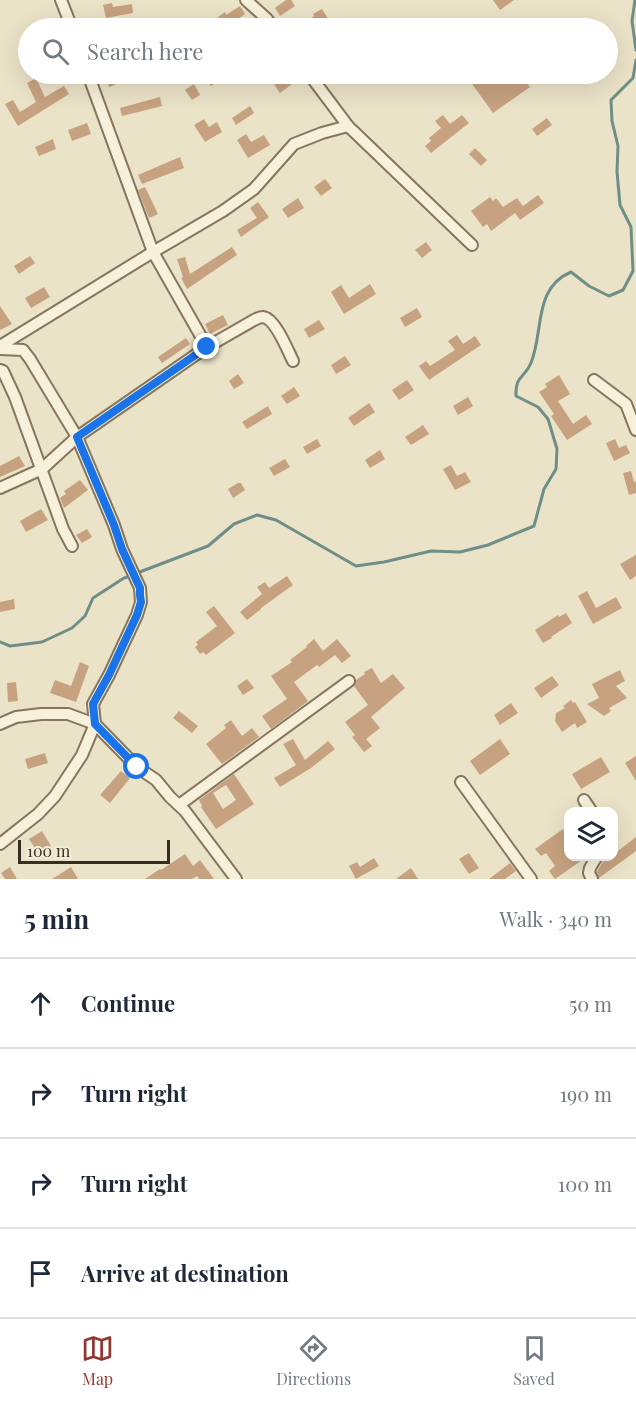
<!DOCTYPE html>
<html lang="en">
<head>
<meta charset="utf-8">
<style>
	body { margin:0; font-family:"Playfair Display",serif; background:#f6f6f7; color:#1f2937 }
	.controls { position:absolute; right:18px; bottom:18px; display:grid; overflow:hidden; border-radius:12px; box-shadow:0 6px 24px #0002 }
	.controls button { width:54px; height:54px; display:grid; place-items:center; padding:0; border:0; border-bottom:2px solid #e0e1e3; background:#fff; color:#1f2937; font:30px sans-serif }
	.scale { position:absolute; left:18px; bottom:15px; width:152px; box-sizing:border-box; padding-left:6px; border:3px solid #382d21; border-top:0; font-size:16px; line-height:21px; white-space:nowrap; color:#382d21; -webkit-text-stroke:4px #f3edd7; paint-order:stroke }
	.stop { position:absolute; width:18px; height:18px; margin:-14px; border:4px solid #1a73e8; border-radius:50%; background:#fff }
	.stop.end { background:#1a73e8; border-color:#fff; box-shadow:0 2px 6px #0008 }
	.list { margin:0; padding:0; list-style:none }
	h2 { display:flex; justify-content:space-between; align-items:center; height:78px; margin:0; padding:0 24px; font-size:26px }
	h2 small { font-size:20px; font-weight:400; color:#747a83 }
	.list li { display:grid; grid-template-columns:39px 1fr auto; gap:18px; align-items:center; box-sizing:border-box; height:90px; padding:0 24px; border-top:2px solid #e0e1e3 }
	.list b { display:block; font-size:22px; white-space:nowrap }
	.list em { font-size:20px; font-style:normal; color:#747a83 }
	.icon { flex:none; width:33px; height:33px; fill:none; stroke:currentColor; stroke-width:2; stroke-linecap:round; stroke-linejoin:round }
	.map { position:relative; flex:none; width:636px; height:879px; overflow:hidden }
	.search { position:absolute; background:#fff; box-shadow:0 6px 24px #0002; left:18px; right:18px; top:18px; height:66px; display:flex; align-items:center; gap:15px; box-sizing:border-box; padding:0 21px; border-radius:33px; color:#747a83; font-size:22px }
	.sheet { height:438px; background:#fff }
	nav { display:flex; justify-content:space-around; align-items:center; box-sizing:border-box; height:84px; border-top:2px solid #e0e1e3; background:#fff; font-size:16px; color:#747a83 }
	nav a { display:grid; justify-items:center; gap:3px }
	nav .on { color:#913732 }
	.map>svg:first-child { display:block }
	.lines { fill:none; stroke-linecap:round; stroke-linejoin:round }
	.stream { stroke:#6f8e88; stroke-width:3 }
	.building { fill:#c7a280; fill-rule:evenodd }
	.street-casing { stroke:#86765e; stroke-width:14 }
	.street { stroke:#f7f0da; stroke-width:10 }
	.route { stroke:#1a73e8; stroke-width:8 }
</style>
</head>
<body>
<div class="map">
<svg width="636" height="879" viewBox="0 0 636 879">
	<rect width="100%" height="100%" fill="#ebe3c8"/>
	<g class="lines">
		<!-- stream -->
		<g class="stream">
			<polyline points="635,0 632,21 636,50"/>
			<path d="M137 573 208 546 234 524 257 515 276 520 356 566 384 562 431 551 460 552 488 545 534 526 544 489 556 469 557 449 548 419 538 407 516 396C515 375 525 378 531 363 544 331 533 288 571 272L589 286 609 296 623 290 633 271 631 227 620 205 617 172 618 146 612 121 611 100 633 78 636 60"/>
			<polyline points="0,642 10,646 42,642 72,628 85,616 93,598 124,578 131,576"/>
		</g>
	</g>
	<!-- building -->
	<g class="building">
		<polygon points="286,0 291,0 295,6 280,16 275,8"/>
		<polygon points="493,0 514,0 500,10"/>
		<polygon points="112,3 113,7 132,4 133,13 106,18 103,5"/>
		<polygon points="240,6 245,14 238,19 244,28 225,28 218,17 225,12 226,15"/>
		<polygon points="322,9 332,25 326,28 299,28 314,16 313,14"/>
		<polygon points="96,74 105,74 107,80 123,74 143,74 109,87 107,81 100,84"/>
		<polygon points="210,74 230,74 211,86 205,77"/>
		<polygon points="267,74 276,74 282,82 291,76 295,82 280,93"/>
		<polygon points="465,74 521,74 530,87 493,113"/>
		<polygon points="36,78 45,97 64,86 69,94 18,126 5,104 13,100 20,112 36,102 27,83"/>
		<polygon points="194,84 200,95 192,100 185,90"/>
		<polygon points="160,97 162,106 122,116 120,108"/>
		<polygon points="250,106 254,113 236,125 232,118"/>
		<polygon points="443,115 450,124 462,115 469,123 431,153 425,146 431,141 429,138 441,128 435,121"/>
		<polygon points="547,118 552,125 537,136 532,129"/>
		<polygon points="204,119 209,127 217,122 222,132 205,142 194,125"/>
		<polygon points="87,123 91,134 72,141 68,130"/>
		<polygon points="246,134 251,142 264,135 270,145 248,158 237,140"/>
		<polygon points="53,139 56,149 39,156 35,147"/>
		<polygon points="475,148 487,160 481,166 469,154"/>
		<polygon points="180,157 184,168 142,184 138,175"/>
		<polygon points="325,179 332,188 321,196 314,187"/>
		<polygon points="145,187 158,214 149,218 138,190"/>
		<polygon points="538,195 544,203 520,220 515,213 491,231 487,224 483,227 471,211 490,197 493,201 496,198 503,207 517,198 523,206"/>
		<polygon points="298,198 304,208 288,218 282,209"/>
		<polygon points="258,202 269,217 241,237 237,230 257,218 250,208"/>
		<polygon points="426,242 432,250 422,258 415,250"/>
		<polygon points="232,247 237,255 187,289 181,278 183,277 177,259 185,257 190,274"/>
		<polygon points="30,256 35,263 19,274 14,266"/>
		<polygon points="370,284 376,294 344,314 331,292 341,285 349,298"/>
		<polygon points="44,287 50,297 31,308 25,298"/>
		<polygon points="0,306 12,324 0,330"/>
		<polygon points="417,308 422,317 405,327 400,318"/>
		<polygon points="223,315 228,325 210,334 205,324"/>
		<polygon points="319,320 325,329 309,338 304,329"/>
		<polygon points="457,335 463,344 475,336 481,345 429,380 419,366 426,361 430,366 455,350 448,341"/>
		<polygon points="186,338 190,344 162,363 158,357"/>
		<polygon points="345,356 351,365 336,374 331,365"/>
		<polygon points="238,374 244,383 234,389 229,381"/>
		<polygon points="559,375 570,394 558,401 573,424 586,415 592,424 567,440 551,416 554,414 539,392 547,387 545,384"/>
		<polygon points="407,380 414,390 399,400 392,390"/>
		<polygon points="294,387 300,396 287,404 281,396"/>
		<polygon points="468,397 473,406 458,415 453,406"/>
		<polygon points="369,403 375,412 354,426 348,418"/>
		<polygon points="268,406 272,414 247,429 242,422"/>
		<polygon points="423,425 429,434 411,445 405,437"/>
		<polygon points="317,439 321,446 307,454 303,447"/>
		<polygon points="615,439 619,448 626,445 630,453 614,461 606,443"/>
		<polygon points="380,450 385,459 370,468 365,460"/>
		<polygon points="19,456 25,466 0,477 0,466"/>
		<polygon points="285,459 290,467 274,476 269,468"/>
		<polygon points="451,465 457,476 465,472 471,482 455,490 443,469"/>
		<polygon points="631,471 634,482 636,481 636,493 629,495 623,473"/>
		<polygon points="80,480 88,490 64,508 60,498 66,494 64,491"/>
		<polygon points="238,483 241,483 245,490 233,498 228,489"/>
		<polygon points="41,509 48,520 26,532 20,521"/>
		<polygon points="87,529 92,537 82,543 76,535"/>
		<polygon points="636,555 636,576 630,580 620,564"/>
		<polygon points="287,576 293,585 261,608 261,609 247,620 240,612 262,594 257,587 265,582 269,588"/>
		<polygon points="587,591 596,608 616,597 622,608 593,624 578,596"/>
		<polygon points="14,599 15,609 0,612 0,602"/>
		<polygon points="214,606 235,633 206,655 203,652 200,654 195,647 198,645 196,642 217,626 206,612"/>
		<polygon points="566,613 572,623 551,637 552,638 543,643 535,630 558,615 559,617"/>
		<polygon points="314,639 323,651 337,639 351,656 342,663 335,655 319,667 317,665 294,682 308,701 271,729 262,716 287,699 271,676 292,662 290,660 307,647 306,646"/>
		<polygon points="80,662 89,666 76,702 50,693 55,680 71,686"/>
		<polygon points="372,668 381,683 393,674 405,688 371,717 380,728 366,739 372,746 364,752 352,737 355,735 345,722 368,705 354,686 356,680 365,674 364,672"/>
		<polygon points="620,670 625,681 616,686 627,698 609,708 611,711 604,716 587,704 599,698 592,684"/>
		<polygon points="552,676 559,685 541,698 534,688"/>
		<polygon points="247,679 254,688 243,695 237,686"/>
		<polygon points="16,682 18,701 8,702 7,683"/>
		<polygon points="571,700 573,703 575,702 587,722 577,728 575,723 562,732 555,721 556,713 565,708 563,706"/>
		<polygon points="511,703 518,713 500,725 494,715"/>
		<polygon points="179,711 198,726 192,733 173,718"/>
		<polygon points="231,720 242,736 252,728 259,737 222,764 206,744 226,728 224,725"/>
		<polygon points="293,739 305,760 328,741 335,749 311,768 280,787 274,778 296,765 283,744"/>
		<polygon points="500,739 510,754 480,775 470,761"/>
		<polygon points="45,753 48,763 28,769 25,759"/>
		<polygon points="636,756 636,781 625,763"/>
		<polygon points="601,757 610,772 581,789 572,774"/>
		<polygon points="121,771 130,778 110,803 100,795"/>
		<path d="M234 774 254 804 216 829 201 807 202 806 199 800ZM226 785 236 800 223 809 213 793Z"/>
		<polygon points="563,829 568,837 565,840 568,846 568,856 588,856 555,879 549,871 555,866 546,853 541,856 535,849"/>
		<polygon points="42,831 51,846 38,853 29,839"/>
		<polygon points="636,837 636,851 599,878 597,872 602,863 610,856 614,856 614,854"/>
		<polygon points="469,853 479,868 469,874 459,859"/>
		<polygon points="185,854 193,866 200,860 214,879 199,879 197,876 192,879 145,879 160,869 161,870"/>
		<polygon points="374,858 379,866 356,879 349,866 357,862 360,867"/>
		<polygon points="510,863 516,871 505,879 489,879"/>
		<polygon points="10,867 17,879 5,879 1,873"/>
		<polygon points="71,867 78,879 52,879"/>
		<polygon points="411,868 418,879 396,879"/>
	</g>
	<g class="lines">
		<!-- street casing -->
		<g class="street-casing">
			<g id="street">
				<polyline points="61,0 72,28"/>
				<polyline points="246,0 267,19 274,28"/>
				<polyline points="88,74 153,252 207,347"/>
				<polyline points="309,74 348,126 472,245"/>
				<polyline points="0,346 153,252 223,211 254,189 294,144 322,133 348,126"/>
				<polyline points="0,349 23,350 30,359 77,437 114,525 122,549 140,588 141,602 137,615 109,675 93,704 95,724 82,755 55,796 38,814 0,844"/>
				<polyline points="0,370 3,371 15,397 63,529 72,546"/>
				<polyline points="594,380 626,404 636,430"/>
				<path d="M0 488 42 469 77 437 207 347 254 320C256 319 260 317 263 317 275 318 288 351 293 361"/>
				<polyline points="0,724 16,717 41,714 68,714 95,724 137,767 156,780 170,797 185,811 236,879"/>
				<polyline points="461,782 531,879"/>
				<polyline points="584,800 592,812"/>
				<polyline points="179,805 349,681"/>
				<polyline points="592,879 589,873 590,868 597,856"/>
			</g>
		</g>
		<!-- street -->
		<use href="#street" class="street"/>
	</g>
	<g class="lines">
		<!-- route -->
		<polyline class="route" points="137,767 95,724 93,704 109,675 137,615 141,602 140,595 140,588 122,549 114,525 77,437 207,347"/>
	</g>
</svg>
<div class="controls">
<button><svg class="icon" aria-label="layers" viewBox="0 0 24 24"><path d="M12 4l9 5-9 5-9-5zM3 14l9 5 9-5"/></svg></button>
</div>
<div class="scale">100 m</div>
<div class="stop" style="left:137px;top:767px"></div>
<div class="stop end" style="left:207px;top:347px"></div>
<div class="search"><svg class="icon" aria-label="search" viewBox="0 0 24 24"><circle cx="10" cy="10" r="6"/><path d="M15 15l6 6"/></svg>Search here</div>
</div>
<section class="sheet">
<h2>5 min<small>Walk · 340 m</small></h2>
<ul class="list">
<li><svg class="icon" aria-label="ahead" viewBox="0 0 24 24"><path d="M12 20V5M6 11l6-6 6 6"/></svg><div><b>Continue</b></div><em>50 m</em></li>
<li><svg class="icon" aria-label="right" viewBox="0 0 24 24"><path d="M7 20v-9h11M14 6l5 5-5 5"/></svg><div><b>Turn right</b></div><em>190 m</em></li>
<li><svg class="icon" aria-label="right" viewBox="0 0 24 24"><path d="M7 20v-9h11M14 6l5 5-5 5"/></svg><div><b>Turn right</b></div><em>100 m</em></li>
<li><svg class="icon" aria-label="arrive" viewBox="0 0 24 24"><path d="M6 21V4h12l-3 4 3 4H6"/></svg><div><b>Arrive at destination</b></div></li>
</ul>
</section>
<nav>
<a class="on"><svg class="icon" aria-label="map" viewBox="0 0 24 24"><path d="M3 6l6-2 6 2 6-2v14l-6 2-6-2-6 2zM9 4v14M15 6v14"/></svg>Map</a>
<a><svg class="icon" aria-label="directions" viewBox="0 0 24 24"><path d="M12 3l9 9-9 9-9-9zM9 14v-3h6M13 9l2 2-2 2"/></svg>Directions</a>
<a><svg class="icon" aria-label="saved" viewBox="0 0 24 24"><path d="M7 4h10v16l-5-4-5 4z"/></svg>Saved</a>
</nav>
</body>
</html>
